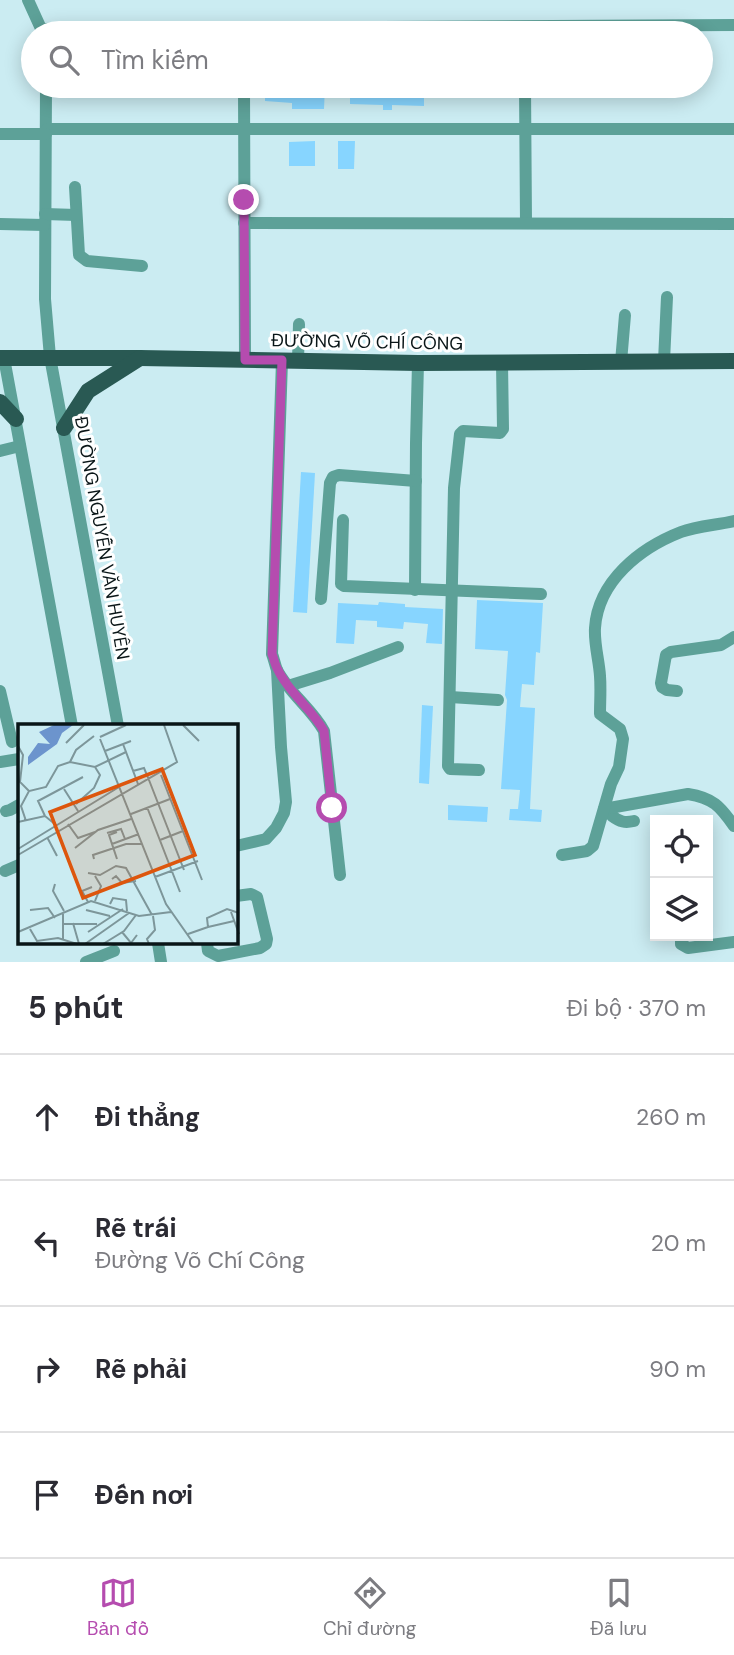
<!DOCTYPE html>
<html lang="vi">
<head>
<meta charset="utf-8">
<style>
	body { margin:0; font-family:"DM Sans",sans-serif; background:#f7f7f7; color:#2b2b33 }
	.controls { position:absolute; right:21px; bottom:21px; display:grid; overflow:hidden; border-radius:0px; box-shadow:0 4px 18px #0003 }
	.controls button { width:63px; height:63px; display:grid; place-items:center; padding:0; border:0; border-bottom:2px solid #e1e1e2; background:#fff; color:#2b2b33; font:35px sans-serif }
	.stop { position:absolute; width:21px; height:21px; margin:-16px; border:5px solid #b54caf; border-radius:50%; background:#fff }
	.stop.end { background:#b54caf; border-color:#fff; box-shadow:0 2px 7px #0008 }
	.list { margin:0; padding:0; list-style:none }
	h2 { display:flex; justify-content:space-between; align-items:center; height:91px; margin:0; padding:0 28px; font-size:30px }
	h2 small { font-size:23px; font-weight:400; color:#7c7c81 }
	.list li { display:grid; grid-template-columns:46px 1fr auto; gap:21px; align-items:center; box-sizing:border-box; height:126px; padding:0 28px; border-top:2px solid #e1e1e2 }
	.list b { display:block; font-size:26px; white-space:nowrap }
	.list p { margin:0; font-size:23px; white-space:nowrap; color:#7c7c81 }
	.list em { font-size:23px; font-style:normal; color:#7c7c81 }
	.icon { flex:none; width:38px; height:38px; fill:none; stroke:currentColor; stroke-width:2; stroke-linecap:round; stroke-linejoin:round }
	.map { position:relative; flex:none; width:734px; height:962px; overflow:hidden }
	.search { position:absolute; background:#fff; box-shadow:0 4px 18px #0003; left:21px; right:21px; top:21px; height:77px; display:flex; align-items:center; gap:18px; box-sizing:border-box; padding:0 24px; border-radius:38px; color:#7c7c81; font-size:26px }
	.sheet { height:595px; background:#fff }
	nav { display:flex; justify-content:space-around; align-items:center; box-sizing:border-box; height:98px; border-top:2px solid #e1e1e2; background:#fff; font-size:19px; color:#7c7c81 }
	nav a { display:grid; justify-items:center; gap:4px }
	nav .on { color:#b54caf }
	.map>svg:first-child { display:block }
	.building { fill:#87d5ff }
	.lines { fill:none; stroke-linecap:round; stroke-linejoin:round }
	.minor { stroke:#5da198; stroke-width:12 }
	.major { stroke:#295953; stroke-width:16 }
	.route { stroke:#b54caf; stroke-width:9 }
	.labels { text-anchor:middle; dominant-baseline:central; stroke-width:6; stroke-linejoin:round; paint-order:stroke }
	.street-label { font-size:18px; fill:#091517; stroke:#fff }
	.inset-road { fill:none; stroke:#7d969a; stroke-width:2 }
	.view { fill:#dd560d; fill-opacity:0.15; stroke:#dd560d; stroke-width:3.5 }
	.inset-edge { fill:none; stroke:#091517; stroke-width:3.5 }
</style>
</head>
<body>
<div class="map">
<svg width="734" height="962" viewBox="0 0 734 962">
	<rect width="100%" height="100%" fill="#cbecf2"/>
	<!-- building -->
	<g class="building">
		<polygon points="265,86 325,86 324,109 292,109 292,103 265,101"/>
		<polygon points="350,86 424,86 424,106 392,105 392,110 383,110 383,105 350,104"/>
		<polygon points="315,141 315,166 289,166 289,142"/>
		<polygon points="338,141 355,141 354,169 338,169"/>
		<polygon points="301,472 315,473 307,613 293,612"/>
		<polygon points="477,600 543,603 540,653 536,652 534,685 522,684 520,707 535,708 530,809 542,810 541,822 509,820 510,809 518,809 520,790 501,789 507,700 505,695 508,651 475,649"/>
		<polygon points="379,602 405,604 405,607 443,609 442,644 426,643 428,624 404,622 403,629 377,627 377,621 356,620 354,644 336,643 338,603 378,605"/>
		<polygon points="422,705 433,706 429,784 419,783"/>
		<polygon points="448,805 488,807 487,822 448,820"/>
	</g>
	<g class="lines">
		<!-- minor -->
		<g class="minor">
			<polyline points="28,0 43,33"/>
			<polyline points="42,29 734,25"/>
			<polyline points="46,86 45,299 50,357 118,726"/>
			<polyline points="244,86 245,360"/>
			<polyline points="525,86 526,223"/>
			<polyline points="47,129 734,129"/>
			<polyline points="0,134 46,134"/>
			<polyline points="75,187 79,255 87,261 142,266"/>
			<polyline points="45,214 76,215"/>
			<polyline points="244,223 734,224"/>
			<polyline points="0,224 44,225"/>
			<polyline points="4,358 72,726"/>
			<path d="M282 361 272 654C274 659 275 665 277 670 289 693 312 709 324 731L340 875"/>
			<polyline points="298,361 299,324"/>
			<polyline points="664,361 667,297"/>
			<polyline points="621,362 625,315"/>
			<polyline points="0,451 20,446"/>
			<polyline points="343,520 341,584 344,586 541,594"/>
			<polyline points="415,590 416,443 418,363"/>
			<polyline points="321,599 330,483 333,477 339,475 416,481"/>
			<polyline points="288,686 330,673 398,647"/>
			<polyline points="0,691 12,742"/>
			<polyline points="677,691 667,690 662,687 661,683 666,655 671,652 721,645 734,637"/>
			<polyline points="450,697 498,700"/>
			<polyline points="0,762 19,759"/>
			<polyline points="479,770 450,769 448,766 454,488 460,434 463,431 500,433 503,429 502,363"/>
			<path d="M611 808 612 816C620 822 625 823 634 821"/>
			<path d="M604 809 688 794C713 798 720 806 734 826"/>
			<polyline points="6,811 10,810 19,805"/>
			<polyline points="236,846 266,839 276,828 284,813 286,802 281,747 277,670"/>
			<path d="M562 855 587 851 593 846 611 784 619 767 623 739 620 729 600 714C600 702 601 689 600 676 599 660 594 644 595 628 598 581 640 548 681 532 697 526 717 525 734 521"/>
			<polyline points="5,871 19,865"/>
			<polyline points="681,936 681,944 688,948 734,942"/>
			<polyline points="158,943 161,962"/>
			<polyline points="207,943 208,951 218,956 260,948 266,944 267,939 257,897 251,894 236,896"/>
			<polyline points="86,962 114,951"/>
		</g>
		<!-- major -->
		<g class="major">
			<polyline points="0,358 140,358 418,363 734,361"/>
			<polyline points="0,402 16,419"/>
			<polyline points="64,428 88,391 140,358"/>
		</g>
	</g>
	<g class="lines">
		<!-- route -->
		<path class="route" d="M244 200 245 360H282L272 654C274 659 275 665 278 670 289 693 312 709 324 731L332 808"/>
	</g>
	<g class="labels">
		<!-- street labels -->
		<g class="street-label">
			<text transform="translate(367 342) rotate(1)">ĐƯỜNG VÕ CHÍ CÔNG</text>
			<text transform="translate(102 538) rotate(80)">ĐƯỜNG NGUYỄN VĂN HUYÊN</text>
		</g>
	</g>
	<!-- overview -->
	<g transform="translate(18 724)">
		<rect width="220" height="220" fill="#cbecf2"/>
		<path d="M36 1H55L44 9 39 20 10 41V33L20 19 32 20 21 8Z" fill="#6c94cd"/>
		<path class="inset-road" d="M165 1 181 17M82 13 108 1M82 15 148 180 176 220M48 19 66 1M105 20 120 60M0 22 5 31 2 58 11 67M87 27 113 17M52 38 58 26 76 12M115 47 126 44 131 56M143 51 184 156M131 56 166 146M46 65 60 87M58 80 76 64 82 51 77 43M129 83 162 168M113 90 152 75M27 92 20 77 65 53M8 97 3 82 11 67 28 63 40 42 52 38 77 43 108 28M0 98 27 92 38 101M50 100 60 114 77 108M99 108 91 111 99 135M89 109 103 105 107 115M29 113 39 132M142 116 165 107M94 120 121 110M57 124 80 106 113 95M0 125 101 63M0 131 159 38 146 1M76 135 75 131 108 120H124M70 149 82 151 98 142 108 144 134 191M77 152 83 162 77 177M137 153 180 137M94 155 98 152 104 159 118 157M37 160 35 167 46 187M70 178 64 167 74 163M92 180 95 174 108 176 109 187M12 186 30 184 37 194M68 186 92 192M213 188 221 210M45 190V216M55 199 61 220M46 200H79M190 203 216 197M12 205 19 217 40 214 59 220M0 208 73 177 121 192 153 188M70 208 105 185M104 208 113 219 119 211M170 210 190 203 189 194 209 185 221 189M67 220 111 189M85 220 106 207 118 191M131 220 129 215 137 206 135 192"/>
		<path class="view" d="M144 45 177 131 65 174 32 88Z"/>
		<rect width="220" height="220" class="inset-edge"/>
	</g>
</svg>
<div class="controls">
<button><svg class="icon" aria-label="locate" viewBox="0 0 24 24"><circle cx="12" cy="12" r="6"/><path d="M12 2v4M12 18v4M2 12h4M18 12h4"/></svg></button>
<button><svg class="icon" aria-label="layers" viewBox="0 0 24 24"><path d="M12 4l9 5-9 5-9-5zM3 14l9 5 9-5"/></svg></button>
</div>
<div class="stop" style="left:332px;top:808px"></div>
<div class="stop end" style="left:244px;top:200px"></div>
<div class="search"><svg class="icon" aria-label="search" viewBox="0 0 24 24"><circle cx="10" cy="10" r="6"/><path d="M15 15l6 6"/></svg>Tìm kiếm</div>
</div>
<section class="sheet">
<h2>5 phút<small>Đi bộ · 370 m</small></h2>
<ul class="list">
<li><svg class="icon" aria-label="ahead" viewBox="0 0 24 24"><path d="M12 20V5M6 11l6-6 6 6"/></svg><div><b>Đi thẳng</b></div><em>260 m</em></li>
<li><svg class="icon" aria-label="left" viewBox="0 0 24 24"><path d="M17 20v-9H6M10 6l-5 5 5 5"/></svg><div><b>Rẽ trái</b><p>Đường Võ Chí Công</p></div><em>20 m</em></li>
<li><svg class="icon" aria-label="right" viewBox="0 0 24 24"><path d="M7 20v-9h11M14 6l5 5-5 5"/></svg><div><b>Rẽ phải</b></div><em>90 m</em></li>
<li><svg class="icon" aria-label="arrive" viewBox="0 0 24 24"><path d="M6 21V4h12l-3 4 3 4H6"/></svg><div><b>Đến nơi</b></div></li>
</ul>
</section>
<nav>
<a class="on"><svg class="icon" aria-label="map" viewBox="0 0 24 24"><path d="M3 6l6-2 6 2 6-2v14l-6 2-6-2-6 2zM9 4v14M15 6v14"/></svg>Bản đồ</a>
<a><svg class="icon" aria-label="directions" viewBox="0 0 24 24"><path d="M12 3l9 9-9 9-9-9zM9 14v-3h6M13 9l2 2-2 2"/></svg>Chỉ đường</a>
<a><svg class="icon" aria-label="saved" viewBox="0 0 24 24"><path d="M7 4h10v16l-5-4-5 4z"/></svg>Đã lưu</a>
</nav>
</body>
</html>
